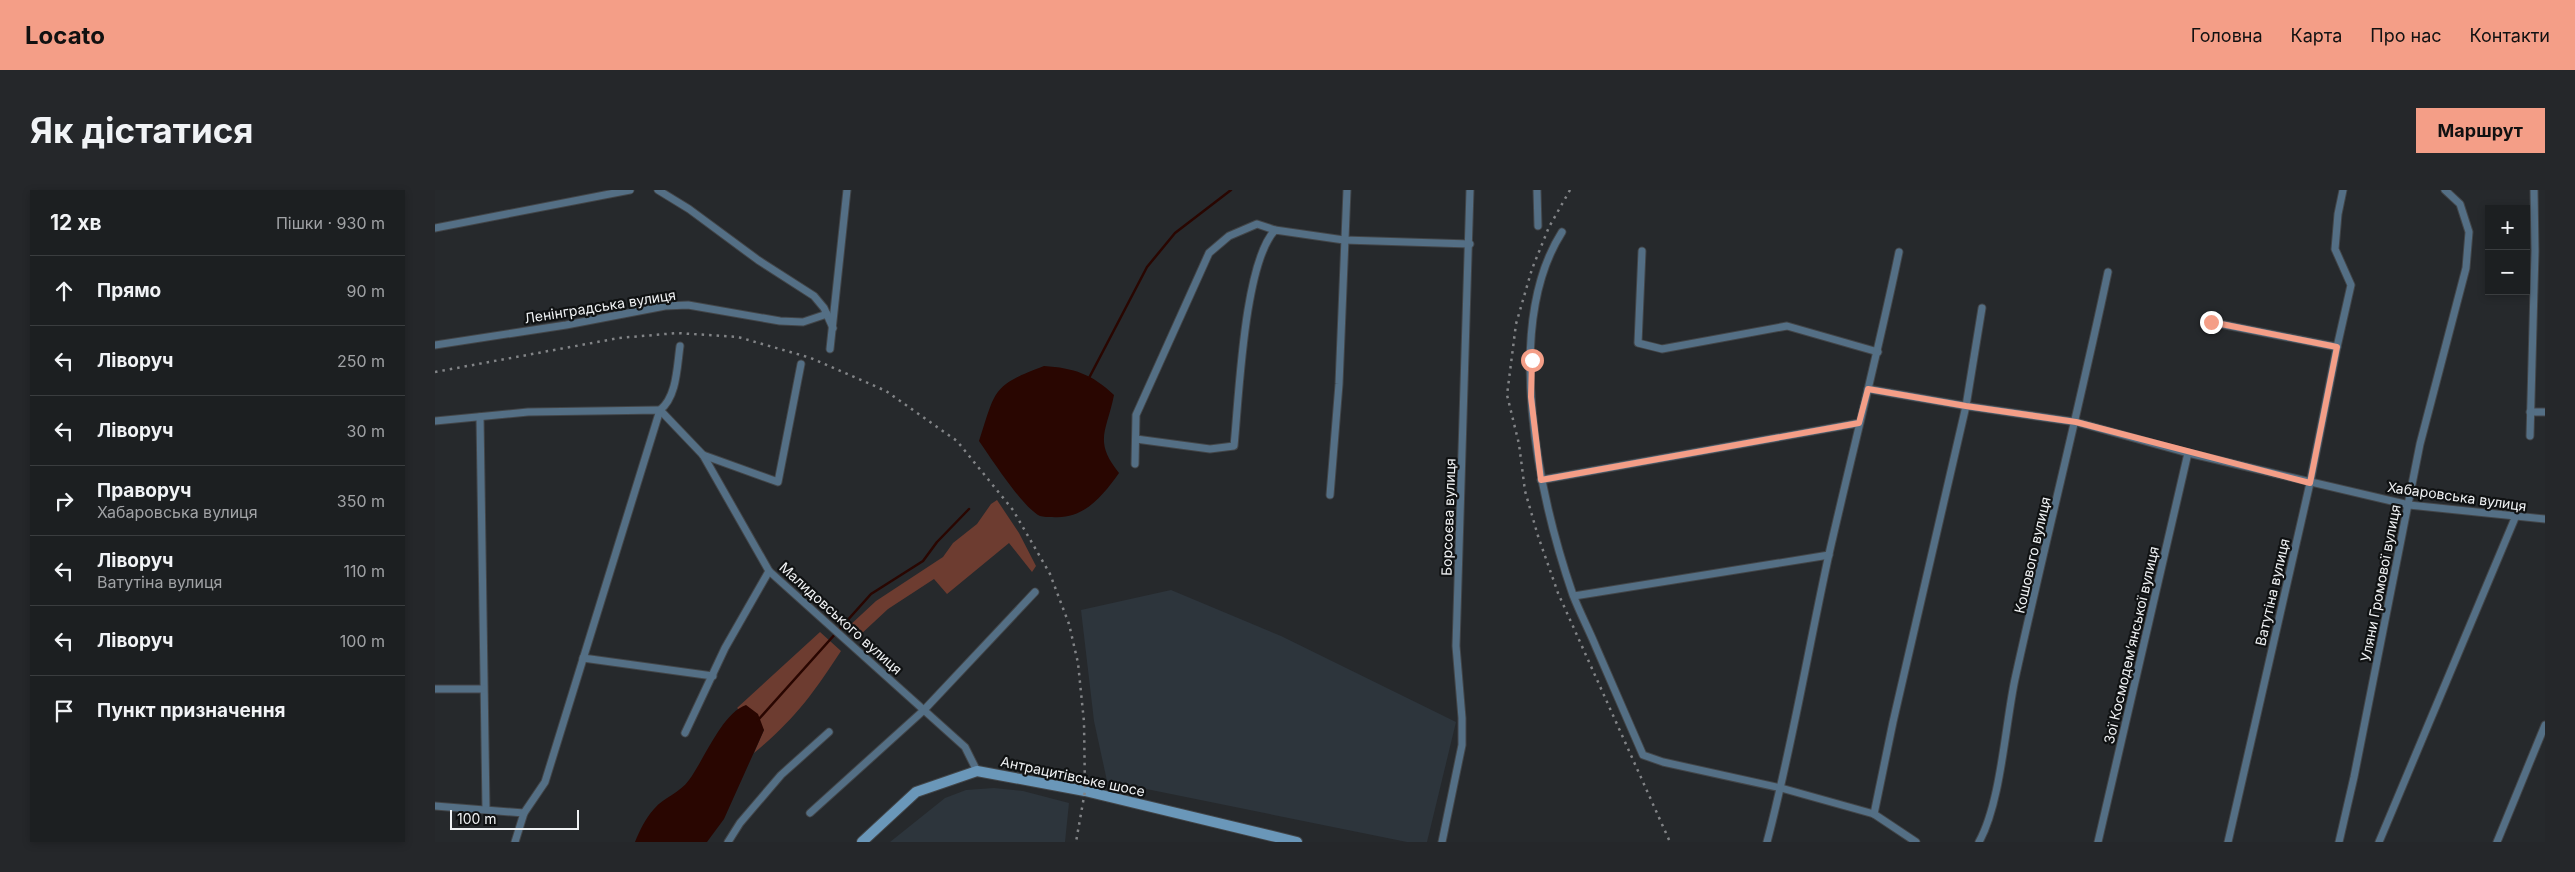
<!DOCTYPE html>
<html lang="uk">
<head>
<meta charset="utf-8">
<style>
	body { margin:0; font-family:Inter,sans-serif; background:#25272a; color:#f1f3f6 }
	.controls { position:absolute; right:15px; top:15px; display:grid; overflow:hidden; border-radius:0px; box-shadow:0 2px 8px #0003 }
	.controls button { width:45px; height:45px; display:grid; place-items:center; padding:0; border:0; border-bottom:1px solid #3a3d3f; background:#1c1f21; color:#f1f3f6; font:25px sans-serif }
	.scale { position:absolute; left:15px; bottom:12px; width:129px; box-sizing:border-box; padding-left:5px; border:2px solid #f0f2f4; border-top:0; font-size:14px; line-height:18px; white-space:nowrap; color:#f0f2f4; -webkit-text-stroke:4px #101213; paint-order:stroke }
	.stop { position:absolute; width:15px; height:15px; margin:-11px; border:4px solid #f49e87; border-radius:50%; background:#fff }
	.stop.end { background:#f49e87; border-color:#fff; box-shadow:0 1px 5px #0008 }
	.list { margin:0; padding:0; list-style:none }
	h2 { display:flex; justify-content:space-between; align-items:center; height:65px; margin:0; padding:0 20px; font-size:21px }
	h2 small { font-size:16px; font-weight:400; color:#a0a2a5 }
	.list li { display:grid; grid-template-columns:32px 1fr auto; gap:15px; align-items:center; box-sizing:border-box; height:70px; padding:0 20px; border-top:1px solid #3a3d3f }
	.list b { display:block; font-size:19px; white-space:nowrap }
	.list p { margin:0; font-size:16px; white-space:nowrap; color:#a0a2a5 }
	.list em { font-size:16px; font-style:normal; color:#a0a2a5 }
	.icon { flex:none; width:28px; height:28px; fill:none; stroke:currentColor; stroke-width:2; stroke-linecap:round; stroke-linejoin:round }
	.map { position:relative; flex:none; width:2110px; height:652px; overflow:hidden; border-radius:0px }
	header { display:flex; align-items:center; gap:30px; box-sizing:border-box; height:70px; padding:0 25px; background:#f49e87; color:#111 }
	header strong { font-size:24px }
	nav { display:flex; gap:28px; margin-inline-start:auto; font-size:18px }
	.intro { display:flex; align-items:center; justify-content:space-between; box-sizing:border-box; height:120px; padding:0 30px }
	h1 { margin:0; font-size:35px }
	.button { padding:12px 22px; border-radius:0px; background:#f49e87; color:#111; font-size:18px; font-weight:700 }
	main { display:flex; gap:30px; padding:0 30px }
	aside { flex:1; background:#1c1f21; border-radius:0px; box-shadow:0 2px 8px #0003 }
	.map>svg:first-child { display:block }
	.built { fill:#2d353c }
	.green { fill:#6d3c30 }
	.water { fill:#290601 }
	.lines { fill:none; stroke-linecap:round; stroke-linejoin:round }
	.stream { stroke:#290601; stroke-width:2.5 }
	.street-casing { stroke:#424548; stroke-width:9 }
	.secondary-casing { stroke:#424548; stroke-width:12 }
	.street { stroke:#546f85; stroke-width:7 }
	.secondary { stroke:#6a97b9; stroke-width:10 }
	.rail { stroke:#828487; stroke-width:2.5; stroke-dasharray:2.5 5; stroke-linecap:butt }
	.route { stroke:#f49e87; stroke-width:6 }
	.labels { text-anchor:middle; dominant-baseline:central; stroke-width:4.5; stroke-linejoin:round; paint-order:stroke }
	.street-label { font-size:14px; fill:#f0f2f4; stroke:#101213 }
</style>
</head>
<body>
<header>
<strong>Locato</strong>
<nav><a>Головна</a><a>Карта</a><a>Про нас</a><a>Контакти</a></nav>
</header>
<div class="intro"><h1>Як дістатися</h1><a class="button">Маршрут</a></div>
<main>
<aside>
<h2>12 хв<small>Пішки · 930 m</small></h2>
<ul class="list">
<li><svg class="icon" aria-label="ahead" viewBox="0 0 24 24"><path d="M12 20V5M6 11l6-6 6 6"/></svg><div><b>Прямо</b></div><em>90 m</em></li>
<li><svg class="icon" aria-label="left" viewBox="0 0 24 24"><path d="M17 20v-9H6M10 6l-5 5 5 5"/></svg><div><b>Ліворуч</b></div><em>250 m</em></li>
<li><svg class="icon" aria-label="left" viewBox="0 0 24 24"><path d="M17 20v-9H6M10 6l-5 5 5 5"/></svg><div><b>Ліворуч</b></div><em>30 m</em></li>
<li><svg class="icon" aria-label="right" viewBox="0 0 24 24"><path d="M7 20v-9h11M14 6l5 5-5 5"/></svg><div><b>Праворуч</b><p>Хабаровська вулиця</p></div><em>350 m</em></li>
<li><svg class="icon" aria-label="left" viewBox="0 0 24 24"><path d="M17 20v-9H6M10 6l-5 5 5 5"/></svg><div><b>Ліворуч</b><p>Ватутіна вулиця</p></div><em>110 m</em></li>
<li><svg class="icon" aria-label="left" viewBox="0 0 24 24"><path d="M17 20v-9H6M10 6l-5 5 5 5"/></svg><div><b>Ліворуч</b></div><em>100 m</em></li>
<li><svg class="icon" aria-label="arrive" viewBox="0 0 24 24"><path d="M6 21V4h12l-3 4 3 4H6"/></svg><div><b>Пункт призначення</b></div></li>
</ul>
</aside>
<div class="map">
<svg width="2110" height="652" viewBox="0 0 2110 652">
	<rect width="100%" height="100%" fill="#26292c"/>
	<!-- built -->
	<g class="built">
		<polygon points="736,400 846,446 1021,532 992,652 972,652 672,591 659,531 646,420"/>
		<polygon points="559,598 588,601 634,613 630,652 455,652 510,608 531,600"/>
	</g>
	<!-- green -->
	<g class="green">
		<polygon points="562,310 584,343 601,376 597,382 574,353 512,404 499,389 453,419 425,445 413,437 441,411 508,367 518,353 542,334 556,314"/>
		<path d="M385 442 406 461C378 504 359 530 319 563L329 540 302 518Z"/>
	</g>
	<!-- water -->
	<g class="water">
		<path d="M609 176C639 178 657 184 679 205 672 241 658 251 684 283 667 307 648 330 617 327 614 327 608 327 605 326 588 318 556 268 544 251 561 200 556 196 609 176Z"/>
		<path d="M311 515 323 524 329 540 289 629 272 652H200C205 640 210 629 219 619 229 607 245 603 254 590 269 570 287 523 311 515Z"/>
	</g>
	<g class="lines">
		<!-- stream -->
		<g class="stream">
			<polyline points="654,188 712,77 740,43 796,0"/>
			<polyline points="323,530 436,404 488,371 502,352 534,319"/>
		</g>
		<!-- street casing -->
		<g class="street-casing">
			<g id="street">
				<polyline points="223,0 254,19 323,70 379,106 389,118 398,138"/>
				<polyline points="1102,0 1103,36"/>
				<polyline points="0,38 195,0"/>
				<path d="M1127 42C1067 136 1104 306 1138 405 1145 423 1154 440 1161 457 1177 493 1192 529 1208 565L1228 572 1346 598 1439 624 1481 652"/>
				<polyline points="1207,61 1203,153 1227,159 1352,136 1443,162"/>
				<polyline points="1775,132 1902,157 1916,95 1900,59 1903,24 1908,0"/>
				<polyline points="0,155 131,135 230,116 253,115 345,131 368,132 392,124"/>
				<polyline points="395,159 412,0"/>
				<polyline points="1433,199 1531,216 1641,232 1753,263 1974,315 2110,329"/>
				<polyline points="2095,222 2110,222"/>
				<polyline points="45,227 51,619"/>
				<polyline points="0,231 93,222 225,220 268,265 334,381 530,557 542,581"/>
				<polyline points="2095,246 2100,61 2099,0"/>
				<path d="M701 249 775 259 799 256C804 207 809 73 840 40L909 50 1035 54"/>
				<polyline points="268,265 343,292 366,174"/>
				<polyline points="700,274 701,225 774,63 794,46 822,34 840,40"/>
				<polyline points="1106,290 1424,233"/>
				<polyline points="895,305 904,194 912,0"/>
				<polyline points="1139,406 1394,365"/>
				<polyline points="148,468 278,486"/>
				<polyline points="0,499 48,499"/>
				<polyline points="250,543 290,458 334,381"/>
				<polyline points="0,616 89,623"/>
				<polyline points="375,623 489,520 600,402"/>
				<polyline points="1439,624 1458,532 1531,216 1547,118"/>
				<path d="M80 652 89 623 110 592 225 220C242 207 242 176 245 156"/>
				<polyline points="293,652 305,633 346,585 394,542"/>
				<polyline points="1007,652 1027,555 1027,528 1021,456 1035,0"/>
				<path d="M1332 652C1357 557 1373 460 1394 364 1417 263 1443 163 1464 62"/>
				<path d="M1544 652C1566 612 1570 536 1580 489 1610 353 1644 219 1673 82"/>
				<polyline points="1663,652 1753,263"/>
				<polyline points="1793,652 1875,293 1902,157"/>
				<polyline points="1904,652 1919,587 1985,254 2031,78 2034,42 2025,14 2010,0"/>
				<polyline points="1944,652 2080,328"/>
				<polyline points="2062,652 2110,535"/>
			</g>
		</g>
		<!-- secondary casing -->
		<g class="secondary-casing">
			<polyline id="secondary" points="427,652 481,602 542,581 650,601 862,652"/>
		</g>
		<!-- street -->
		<use href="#street" class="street"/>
		<!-- secondary -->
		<use href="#secondary" class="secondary"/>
		<!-- rail -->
		<g class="rail">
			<polyline points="1135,0 1114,37 1097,79 1081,134 1072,205 1084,254 1090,301 1103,346 1123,403 1235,652"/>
			<polyline points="0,182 184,148 242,143 303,147 376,168 451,201 522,251 578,320 615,384 634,434 643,473 649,532 650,601 641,652"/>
		</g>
	</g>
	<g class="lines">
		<!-- route -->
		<polyline class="route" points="1097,170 1096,207 1106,290 1424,233 1433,199 1531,216 1641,232 1875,293 1902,157 1776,132"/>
	</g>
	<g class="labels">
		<!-- street labels -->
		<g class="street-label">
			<text transform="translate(165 116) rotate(-9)">Ленінградська вулиця</text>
			<text transform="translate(2022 306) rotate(8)">Хабаровська вулиця</text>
			<text transform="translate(1013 327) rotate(-88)">Борсоєва вулиця</text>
			<text transform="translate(1597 365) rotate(-77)">Кошового вулиця</text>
			<text transform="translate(1945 393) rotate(-79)">Уляни Громової вулиця</text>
			<text transform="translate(1837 402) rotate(-77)">Ватутіна вулиця</text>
			<text transform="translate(406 428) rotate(42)">Малидовського вулиця</text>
			<text transform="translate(1696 455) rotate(-77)">Зої Космодем’янської вулиця</text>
			<text transform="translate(638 586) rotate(12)">Антрацитівське шосе</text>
		</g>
	</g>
</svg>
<div class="controls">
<button>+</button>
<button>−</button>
</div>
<div class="scale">100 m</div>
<div class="stop" style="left:1097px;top:170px"></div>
<div class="stop end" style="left:1776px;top:132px"></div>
</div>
</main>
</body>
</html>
